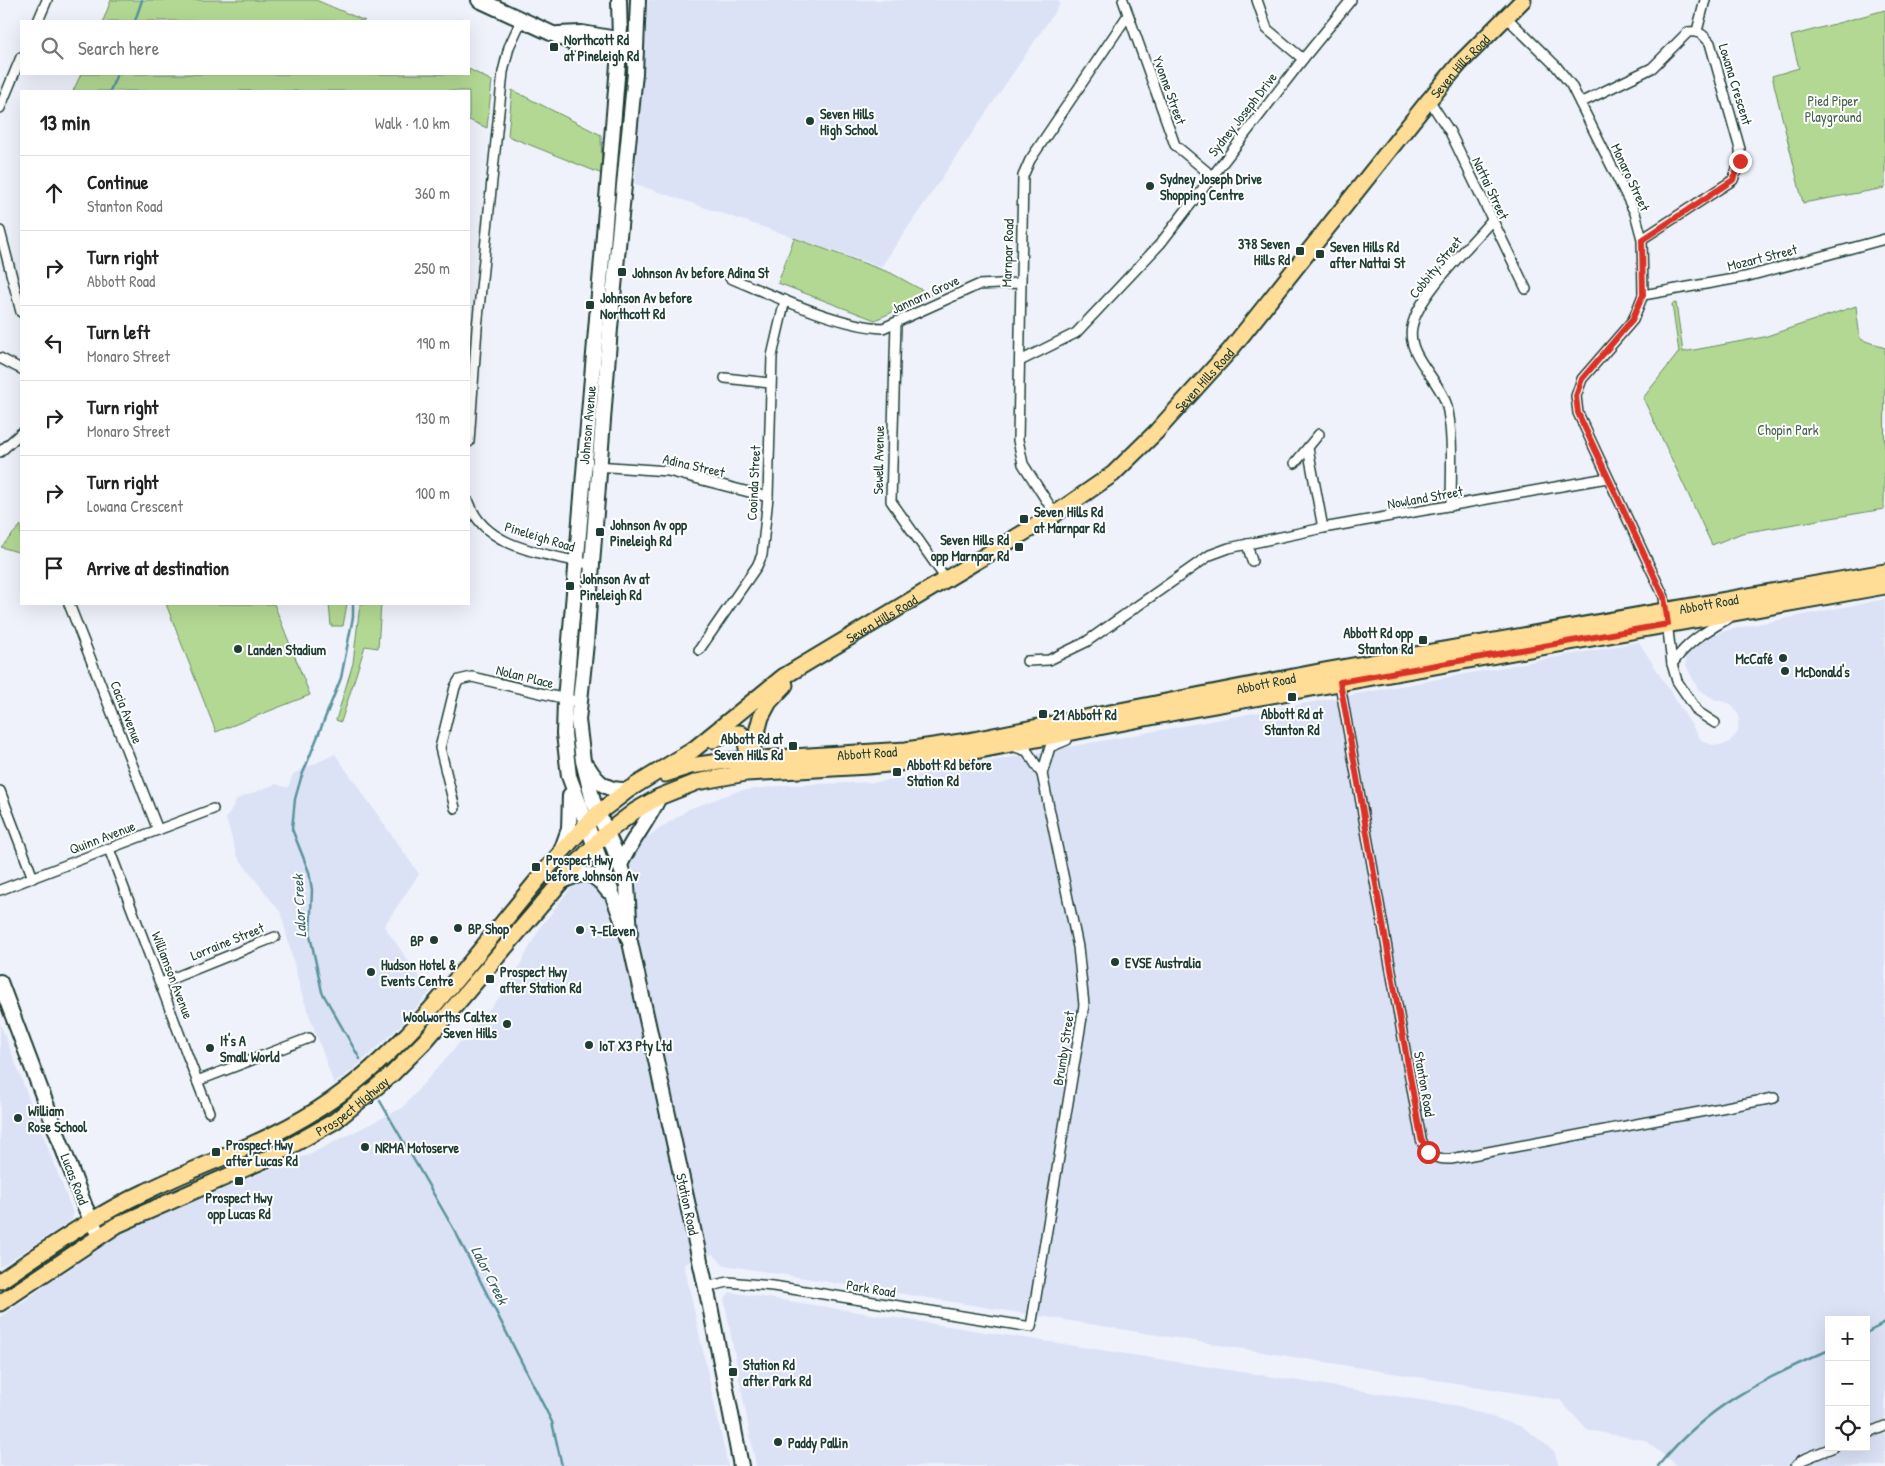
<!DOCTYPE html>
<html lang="en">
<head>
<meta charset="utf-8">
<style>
	body { margin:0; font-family:"Patrick Hand",sans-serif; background:#f2f2f2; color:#222 }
	.controls { position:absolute; right:15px; bottom:15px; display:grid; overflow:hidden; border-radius:0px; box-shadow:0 5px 20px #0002 }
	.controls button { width:45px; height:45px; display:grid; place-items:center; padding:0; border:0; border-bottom:1px solid #e0e0e0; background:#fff; color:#222; font:25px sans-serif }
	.stop { position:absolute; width:15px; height:15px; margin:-11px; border:4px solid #d93025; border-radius:50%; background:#fff }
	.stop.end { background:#d93025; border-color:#fff; box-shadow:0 1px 5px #0008 }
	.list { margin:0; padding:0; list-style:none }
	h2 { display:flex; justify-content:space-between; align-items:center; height:65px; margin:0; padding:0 20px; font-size:21px }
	h2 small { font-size:16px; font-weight:400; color:#767676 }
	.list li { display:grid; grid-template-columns:32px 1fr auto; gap:15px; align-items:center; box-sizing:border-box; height:75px; padding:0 20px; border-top:1px solid #e0e0e0 }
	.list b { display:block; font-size:19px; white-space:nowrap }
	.list p { margin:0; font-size:16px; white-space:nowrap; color:#767676 }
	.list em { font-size:16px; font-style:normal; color:#767676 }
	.icon { flex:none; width:28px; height:28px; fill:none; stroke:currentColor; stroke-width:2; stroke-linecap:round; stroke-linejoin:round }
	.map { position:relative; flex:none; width:1885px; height:1466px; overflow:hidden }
	.search { position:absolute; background:#fff; box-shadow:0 5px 20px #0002; left:20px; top:20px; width:450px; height:55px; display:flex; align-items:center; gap:12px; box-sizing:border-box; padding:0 18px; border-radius:0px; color:#767676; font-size:19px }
	.panel { position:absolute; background:#fff; box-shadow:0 5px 20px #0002; left:20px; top:90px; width:450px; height:515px; border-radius:0px }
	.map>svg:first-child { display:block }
	.built { fill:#dbe2f6; fill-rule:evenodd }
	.green { fill:#b3d893; stroke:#698a64 }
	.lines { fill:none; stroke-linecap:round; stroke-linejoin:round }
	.stream { stroke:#5a939c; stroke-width:2.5 }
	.street-casing { stroke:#1f3d34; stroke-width:12 }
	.secondary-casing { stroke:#1f3d34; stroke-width:18 }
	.primary-casing { stroke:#1f3d34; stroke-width:19 }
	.street { stroke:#fff; stroke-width:9 }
	.secondary { stroke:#fff; stroke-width:14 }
	.primary { stroke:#ffdd96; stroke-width:15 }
	.route { stroke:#d93025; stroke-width:6 }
	.poi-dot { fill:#1f3d34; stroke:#fff; stroke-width:2 }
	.labels { text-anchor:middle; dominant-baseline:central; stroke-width:4; stroke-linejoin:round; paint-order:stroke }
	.poi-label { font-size:14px; font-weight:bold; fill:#1f3d34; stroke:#fff; text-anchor:start }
	.street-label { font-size:14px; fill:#1f3d34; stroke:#fff }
	.park-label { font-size:14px; fill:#44644c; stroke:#fff }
	.water-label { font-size:15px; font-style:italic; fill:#386160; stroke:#fff }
</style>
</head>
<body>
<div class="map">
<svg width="1885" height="1466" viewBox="0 0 1885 1466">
	<rect width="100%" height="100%" fill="#eff2fb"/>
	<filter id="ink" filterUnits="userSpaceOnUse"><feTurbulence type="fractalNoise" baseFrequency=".02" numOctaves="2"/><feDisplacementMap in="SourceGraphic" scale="10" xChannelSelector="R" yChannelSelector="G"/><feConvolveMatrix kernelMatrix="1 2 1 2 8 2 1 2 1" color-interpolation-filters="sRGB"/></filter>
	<g filter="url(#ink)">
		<!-- built -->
		<g class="built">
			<polygon points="648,0 1058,0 1060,4 881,267 635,184"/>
			<path d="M1885 599V1466H1678L1644 1440 1587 1430 1560 1400 724 1265 713 1254 684 1264 728 1466H0V1317L121 1234 297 1157 306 1156 402 1108 507 989 541 926 571 888 689 809 738 791 787 785 878 782 1639 642 1701 740 1712 745H1723L1729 742 1738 732 1739 716 1731 704 1714 699 1698 689 1686 665V656L1689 650 1718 633 1732 629ZM1829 1320H1866V1447H1829Z"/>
			<polygon points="335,754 419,874 384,926 430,992 402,1024 356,1067 334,1084 302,995 281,913 237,856 226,819 237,799 276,784 288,788 293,774"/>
			<polygon points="0,1023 73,1213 72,1220 0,1267"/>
			<polygon points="730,1292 1459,1406 1523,1427 1554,1451 1559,1466 756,1466 724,1299"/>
		</g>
		<!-- green -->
		<g class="green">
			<polygon points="111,0 316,0 365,21 103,21"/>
			<polygon points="1885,10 1885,188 1803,203 1772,76 1799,68 1791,36"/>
			<polygon points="469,69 492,81 487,128 469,120 469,91 73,91 81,74 469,74"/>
			<polygon points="512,90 601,135 602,174 508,136"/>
			<polygon points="794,238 891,273 931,295 875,320 778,283"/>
			<polygon points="1676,303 1683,352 1764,337 1856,306 1860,339 1885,348 1884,509 1742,533 1712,545 1643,398 1679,352 1672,304"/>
			<polygon points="21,525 21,553 1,547"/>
			<polygon points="166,604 274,604 310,695 216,732"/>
			<polygon points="329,604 347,604 343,626 331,626"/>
			<polygon points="360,604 381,604 378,648 365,646 341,722 336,720 353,663"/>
		</g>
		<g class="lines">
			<!-- stream -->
			<g class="stream">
				<polyline points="135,21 142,0"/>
				<polyline points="110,91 117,74"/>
				<polyline points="353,604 353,617 341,678 301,778 295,799 292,829 309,872 312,890 310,935 322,992 360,1059"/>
				<polyline points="380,1101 456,1233 552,1422 562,1466"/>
				<polyline points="1866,1333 1885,1323"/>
				<path d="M1658 1466C1707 1406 1759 1381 1829 1350"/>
			</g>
			<!-- street casing -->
			<g class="street-casing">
				<g id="street">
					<polyline points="1123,0 1175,145 1211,175"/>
					<polyline points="1257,0 1267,29 1303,59"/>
					<polyline points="1506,17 1556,66 1571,85 1635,213 1642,239 1643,295 1633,320 1582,379 1576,396 1578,413 1664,597 1672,664 1677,681 1698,712 1715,723"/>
					<polyline points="38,21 47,0"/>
					<polyline points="1697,31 1705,0"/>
					<polyline points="1429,100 1450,132 1526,289"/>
					<path d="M1580 103 1652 68 1688 32C1699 31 1703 34 1710 43L1740 149V161L1733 180 1642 239"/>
					<polyline points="0,108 21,57"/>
					<polyline points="0,231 21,312"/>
					<path d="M730 278C772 295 838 326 883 328L978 285 1020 283"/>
					<polyline points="1643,295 1745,277 1885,239"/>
					<polyline points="896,323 891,501 946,579"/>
					<polyline points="0,358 21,369"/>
					<polyline points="1020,361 1076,333 1160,244 1303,59 1351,0"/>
					<polyline points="725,378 770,383"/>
					<polyline points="469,442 477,328 503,72 509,47 521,21"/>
					<polyline points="1308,448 1323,528"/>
					<polyline points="0,452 21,433"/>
					<polyline points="1295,463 1319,434"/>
					<polyline points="596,466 668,471 768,497"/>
					<path d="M469 502C484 550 550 554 592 565"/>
					<path d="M1451 506C1451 476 1454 431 1446 403 1438 378 1406 355 1412 327 1418 295 1469 247 1491 221"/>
					<polyline points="1055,514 1023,464 1018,440 1023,176 1030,160 1128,15"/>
					<polyline points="1247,544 1252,561"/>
					<polyline points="69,604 158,830"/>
					<polyline points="699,650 757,566 762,555 768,497 772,356 785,300"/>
					<polyline points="1027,661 1049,660 1086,642 1210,555 1229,548 1323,528 1607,478"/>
					<path d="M1672 664C1688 641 1705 632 1729 618"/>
					<path d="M1339 679 1421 1139C1426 1154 1435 1160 1451 1159L1774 1098"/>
					<polyline points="1042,774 1050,747 1067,740"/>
					<polyline points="0,791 33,878"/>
					<polyline points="455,808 440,748 455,687 459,680 472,677 579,702"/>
					<polyline points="109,849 209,1112"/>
					<polyline points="0,890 213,809"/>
					<polyline points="161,983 275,937"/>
					<polyline points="197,1081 309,1038"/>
					<polyline points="706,1287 728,1282 773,1286 1031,1327 1084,1005 1078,947 1042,774 1027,751 1012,746"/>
					<polyline points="1866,1434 1885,1426"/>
					<polyline points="1796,1466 1802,1460 1834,1447"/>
				</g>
			</g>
			<!-- secondary casing -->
			<g class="secondary-casing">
				<g id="secondary">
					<polyline points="479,0 579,46 627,55"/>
					<polyline points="619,0 620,40 610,163 565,700 564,734 569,776 630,942 710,1306 741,1466"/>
					<polyline points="558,34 582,33 628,41"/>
					<path d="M588 767C598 784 608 791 628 790"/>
					<polyline points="560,854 569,829 570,795"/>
					<path d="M620 865C631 840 648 822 659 797"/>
					<path d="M561 882C584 870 593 871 608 891"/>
					<polyline points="630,934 627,886 614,849 593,801 583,761 578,720 586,643 610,328 635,73 638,0"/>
					<polyline points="0,982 85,1207 99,1236"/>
				</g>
			</g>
			<!-- primary casing -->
			<g class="primary-casing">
				<g id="primary">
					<polyline points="713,740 730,733 740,733 745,738 749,758"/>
					<polyline points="747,769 761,717 769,702 785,685"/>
					<path id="s1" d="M665 774 690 766 727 761 906 750 968 741 1324 671 1885 572"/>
					<path id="s2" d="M0 1281C47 1249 93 1216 145 1192 208 1161 274 1141 332 1100 436 1027 508 903 597 814L628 790 693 750 783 677 1055 514 1113 474 1156 432 1231 349 1429 100 1460 63 1523 0"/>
					<path id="s3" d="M0 1303 117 1225 271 1157 335 1121 392 1074 425 1041 572 869 606 833 635 811 659 797 697 782 746 773 868 766 928 760 1187 710 1885 586"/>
				</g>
			</g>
			<!-- street -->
			<use href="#street" class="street"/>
			<!-- secondary -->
			<use href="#secondary" class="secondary"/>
			<!-- primary -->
			<use href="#primary" class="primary"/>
		</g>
	</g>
	<g class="lines" filter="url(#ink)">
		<!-- route -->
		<polyline class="route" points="1428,1152 1421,1138 1340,682 1668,624 1664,597 1578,413 1576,396 1582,379 1632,320 1643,295 1642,240 1733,180 1740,161"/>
	</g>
	<!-- markers -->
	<g class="poi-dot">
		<rect x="549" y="42" width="10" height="10" rx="2.5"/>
		<circle cx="810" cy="121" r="5"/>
		<circle cx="1150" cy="186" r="5"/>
		<rect x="1295" y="246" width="10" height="10" rx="2.5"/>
		<rect x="1315" y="249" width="10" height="10" rx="2.5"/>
		<rect x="617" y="267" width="10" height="10" rx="2.5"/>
		<rect x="585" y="300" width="10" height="10" rx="2.5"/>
		<rect x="1019" y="514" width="10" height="10" rx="2.5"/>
		<rect x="595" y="527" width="10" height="10" rx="2.5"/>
		<rect x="1014" y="542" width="10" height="10" rx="2.5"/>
		<rect x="565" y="581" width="10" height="10" rx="2.5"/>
		<rect x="1418" y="635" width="10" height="10" rx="2.5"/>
		<circle cx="238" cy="649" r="5"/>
		<circle cx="1783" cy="658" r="5"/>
		<circle cx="1785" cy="671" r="5"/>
		<rect x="1287" y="692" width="10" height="10" rx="2.5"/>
		<rect x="1038" y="709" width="10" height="10" rx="2.5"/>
		<rect x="788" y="741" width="10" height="10" rx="2.5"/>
		<rect x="892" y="767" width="10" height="10" rx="2.5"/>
		<rect x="531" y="862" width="10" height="10" rx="2.5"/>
		<circle cx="458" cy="928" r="5"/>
		<circle cx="580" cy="930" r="5"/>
		<circle cx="434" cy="940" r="5"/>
		<circle cx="1115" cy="962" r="5"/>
		<circle cx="371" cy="972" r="5"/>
		<rect x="485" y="974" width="10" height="10" rx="2.5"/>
		<circle cx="507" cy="1024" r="5"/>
		<circle cx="589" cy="1045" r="5"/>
		<circle cx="210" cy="1048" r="5"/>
		<circle cx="18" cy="1118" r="5"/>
		<circle cx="365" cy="1147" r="5"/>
		<rect x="211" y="1147" width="10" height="10" rx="2.5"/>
		<rect x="234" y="1176" width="10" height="10" rx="2.5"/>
		<rect x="728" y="1367" width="10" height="10" rx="2.5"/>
		<circle cx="778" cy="1442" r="5"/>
	</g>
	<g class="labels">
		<!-- poi labels -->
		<g class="poi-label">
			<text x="564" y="39">Northcott Rd<tspan x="564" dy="16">at Pineleigh Rd</tspan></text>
			<text x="820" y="113">Seven Hills<tspan x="820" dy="16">High School</tspan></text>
			<text x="1160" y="178">Sydney Joseph Drive<tspan x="1160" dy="16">Shopping Centre</tspan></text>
			<text x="1290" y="243" text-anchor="end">378 Seven<tspan x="1290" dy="16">Hills Rd</tspan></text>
			<text x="1330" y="246">Seven Hills Rd<tspan x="1330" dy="16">after Nattai St</tspan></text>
			<text x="632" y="272">Johnson Av before Adina St</text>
			<text x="600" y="297">Johnson Av before<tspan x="600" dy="16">Northcott Rd</tspan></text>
			<text x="1034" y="511">Seven Hills Rd<tspan x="1034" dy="16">at Marnpar Rd</tspan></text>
			<text x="610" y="524">Johnson Av opp<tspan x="610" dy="16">Pineleigh Rd</tspan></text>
			<text x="1009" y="539" text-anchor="end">Seven Hills Rd<tspan x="1009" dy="16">opp Marnpar Rd</tspan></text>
			<text x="580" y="578">Johnson Av at<tspan x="580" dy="16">Pineleigh Rd</tspan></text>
			<text x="1413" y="632" text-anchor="end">Abbott Rd opp<tspan x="1413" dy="16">Stanton Rd</tspan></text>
			<text x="248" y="649">Landen Stadium</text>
			<text x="1773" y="658" text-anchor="end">McCafé</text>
			<text x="1795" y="671">McDonald's</text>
			<text x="1292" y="713" text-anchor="middle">Abbott Rd at<tspan x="1292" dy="16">Stanton Rd</tspan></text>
			<text x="1053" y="714">21 Abbott Rd</text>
			<text x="783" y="738" text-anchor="end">Abbott Rd at<tspan x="783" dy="16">Seven Hills Rd</tspan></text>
			<text x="907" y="764">Abbott Rd before<tspan x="907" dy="16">Station Rd</tspan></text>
			<text x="546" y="859">Prospect Hwy<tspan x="546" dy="16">before Johnson Av</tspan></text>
			<text x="468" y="928">BP Shop</text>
			<text x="590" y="930">7-Eleven</text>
			<text x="424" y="940" text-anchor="end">BP</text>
			<text x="1125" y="962">EVSE Australia</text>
			<text x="381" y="964">Hudson Hotel &amp;<tspan x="381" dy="16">Events Centre</tspan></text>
			<text x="500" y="971">Prospect Hwy<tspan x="500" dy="16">after Station Rd</tspan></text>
			<text x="497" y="1016" text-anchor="end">Woolworths Caltex<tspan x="497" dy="16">Seven Hills</tspan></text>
			<text x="220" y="1040">It's A<tspan x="220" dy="16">Small World</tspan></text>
			<text x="599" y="1045">IoT X3 Pty Ltd</text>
			<text x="28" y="1110">William<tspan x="28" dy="16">Rose School</tspan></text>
			<text x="226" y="1144">Prospect Hwy<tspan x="226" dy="16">after Lucas Rd</tspan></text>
			<text x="375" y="1147">NRMA Motoserve</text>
			<text x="239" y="1197" text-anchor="middle">Prospect Hwy<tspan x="239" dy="16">opp Lucas Rd</tspan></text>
			<text x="743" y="1364">Station Rd<tspan x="743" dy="16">after Park Rd</tspan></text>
			<text x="788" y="1442">Paddy Pallin</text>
		</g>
		<!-- street labels -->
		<g class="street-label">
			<text stroke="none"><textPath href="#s2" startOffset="1925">Seven Hills Road</textPath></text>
			<text transform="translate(1736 84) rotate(73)">Lowana Crescent</text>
			<text transform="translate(1170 90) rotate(70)">Yvonne Street</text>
			<text transform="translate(1242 114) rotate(-52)">Sydney Joseph Drive</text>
			<text transform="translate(1631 177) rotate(65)">Monaro Street</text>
			<text transform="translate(1491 188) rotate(65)">Nattai Street</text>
			<text transform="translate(1007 253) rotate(-88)">Marnpar Road</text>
			<text transform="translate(1762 257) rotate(-14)">Mozart Street</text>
			<text transform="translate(1435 267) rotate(-51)">Cobbity Street</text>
			<text transform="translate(925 294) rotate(-25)">Jannarn Grove</text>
			<text stroke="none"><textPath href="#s2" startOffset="1520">Seven Hills Road</textPath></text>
			<text transform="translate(587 425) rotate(-85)">Johnson Avenue</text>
			<text transform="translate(878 460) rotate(-89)">Sewell Avenue</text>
			<text transform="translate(694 465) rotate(13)">Adina Street</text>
			<text transform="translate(753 483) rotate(-87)">Cooinda Street</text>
			<text transform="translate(1425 497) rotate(-10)">Nowland Street</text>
			<text transform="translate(540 536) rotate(17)">Pineleigh Road</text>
			<text stroke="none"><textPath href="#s1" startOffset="1059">Abbott Road</textPath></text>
			<text stroke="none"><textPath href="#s2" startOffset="1116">Seven Hills Road</textPath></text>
			<text transform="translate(525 676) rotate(14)">Nolan Place</text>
			<text stroke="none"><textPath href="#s1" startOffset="609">Abbott Road</textPath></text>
			<text transform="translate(127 712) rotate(69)">Cacia Avenue</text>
			<text stroke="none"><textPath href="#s1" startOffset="204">Abbott Road</textPath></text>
			<text transform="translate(102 837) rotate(-21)">Quinn Avenue</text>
			<text transform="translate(227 941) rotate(-22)">Lorraine Street</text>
			<text transform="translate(173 975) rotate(69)">Williamson Avenue</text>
			<text transform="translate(1063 1048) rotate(-81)">Brumby Street</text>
			<text transform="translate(1425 1084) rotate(80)">Stanton Road</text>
			<text stroke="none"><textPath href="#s3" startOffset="405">Prospect Highway</textPath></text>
			<text transform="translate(75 1179) rotate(69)">Lucas Road</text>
			<text transform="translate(688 1204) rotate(78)">Station Road</text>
			<text transform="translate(871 1288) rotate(9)">Park Road</text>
		</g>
		<!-- park labels -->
		<g class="park-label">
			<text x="1833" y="100">Pied Piper<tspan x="1833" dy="16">Playground</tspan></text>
			<text x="1788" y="429">Chopin Park</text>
		</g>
		<!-- water labels -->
		<g class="water-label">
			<text transform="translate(299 906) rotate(-93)">Lalor Creek</text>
			<text transform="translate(490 1275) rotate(63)">Lalor Creek</text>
		</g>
	</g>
</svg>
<div class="controls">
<button>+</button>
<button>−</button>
<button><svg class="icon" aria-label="locate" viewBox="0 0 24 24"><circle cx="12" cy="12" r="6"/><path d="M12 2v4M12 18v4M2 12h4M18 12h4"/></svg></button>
</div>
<div class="stop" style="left:1428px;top:1152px"></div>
<div class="stop end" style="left:1740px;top:161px"></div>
<div class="search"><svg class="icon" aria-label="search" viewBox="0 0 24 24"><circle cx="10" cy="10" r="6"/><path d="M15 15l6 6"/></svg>Search here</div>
<section class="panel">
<h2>13 min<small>Walk · 1.0 km</small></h2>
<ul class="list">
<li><svg class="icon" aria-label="ahead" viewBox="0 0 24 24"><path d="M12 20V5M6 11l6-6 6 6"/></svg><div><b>Continue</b><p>Stanton Road</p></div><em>360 m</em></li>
<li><svg class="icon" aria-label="right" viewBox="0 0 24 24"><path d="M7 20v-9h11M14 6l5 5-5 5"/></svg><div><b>Turn right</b><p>Abbott Road</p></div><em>250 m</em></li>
<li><svg class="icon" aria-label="left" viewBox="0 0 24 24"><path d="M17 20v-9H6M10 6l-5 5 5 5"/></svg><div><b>Turn left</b><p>Monaro Street</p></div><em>190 m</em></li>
<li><svg class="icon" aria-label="right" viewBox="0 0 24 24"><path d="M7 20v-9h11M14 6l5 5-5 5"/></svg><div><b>Turn right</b><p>Monaro Street</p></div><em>130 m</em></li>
<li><svg class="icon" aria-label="right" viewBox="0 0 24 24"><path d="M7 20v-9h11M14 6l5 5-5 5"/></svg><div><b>Turn right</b><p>Lowana Crescent</p></div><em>100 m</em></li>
<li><svg class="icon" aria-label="arrive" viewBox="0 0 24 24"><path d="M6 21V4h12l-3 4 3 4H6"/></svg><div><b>Arrive at destination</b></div></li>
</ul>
</section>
</div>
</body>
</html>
